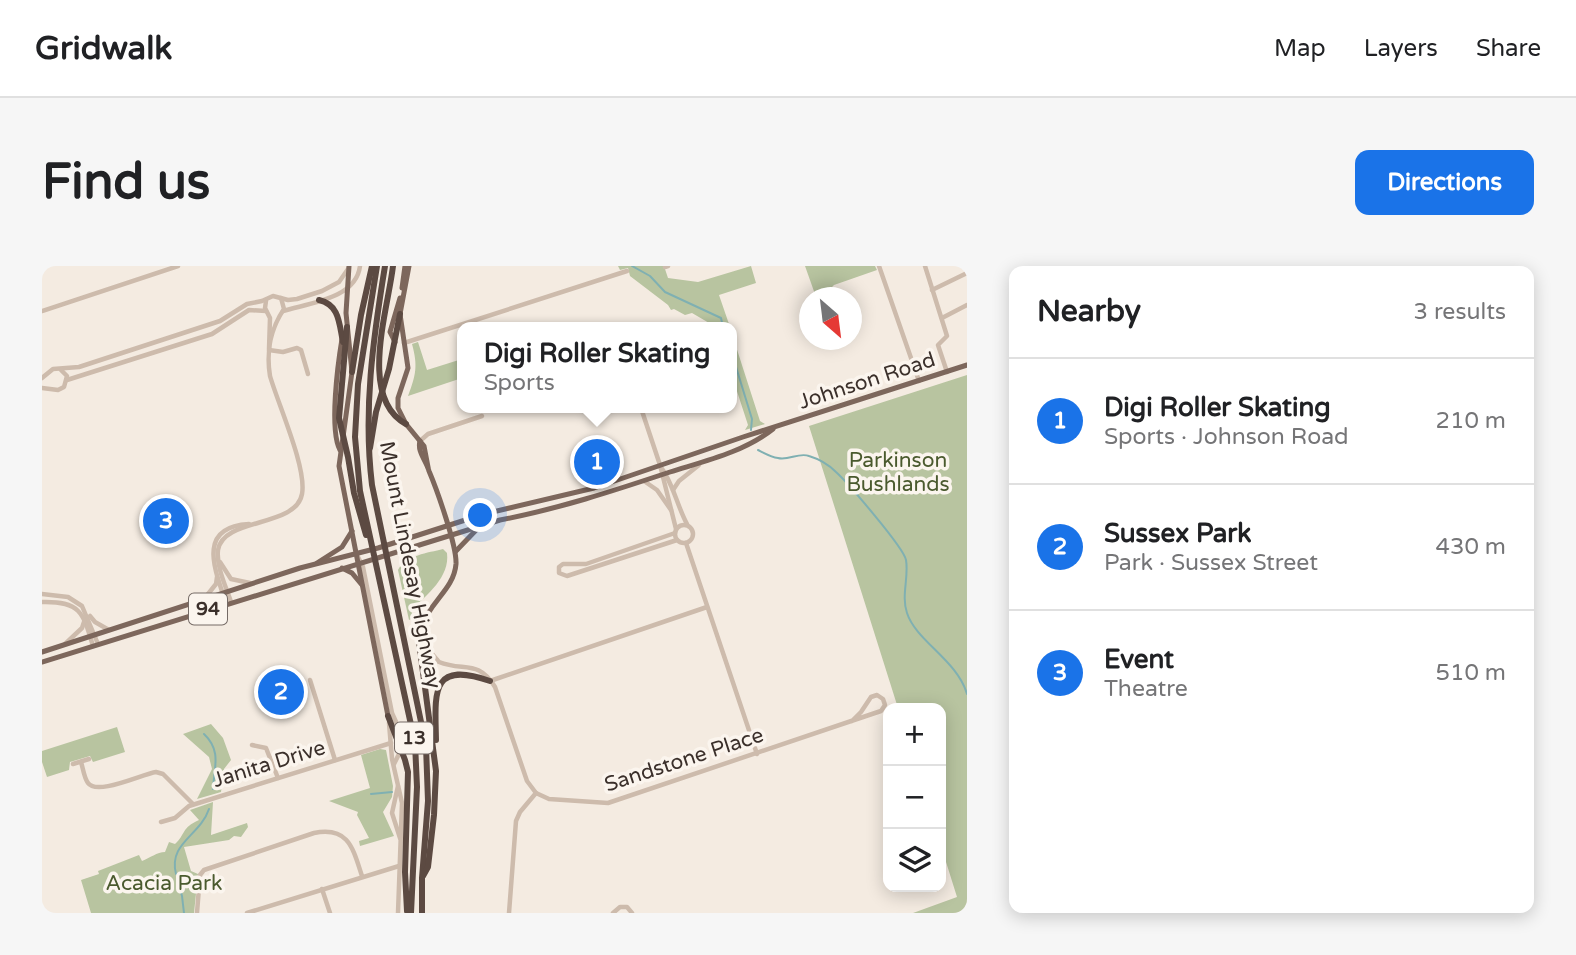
<!DOCTYPE html>
<html lang="en">
<head>
<meta charset="utf-8">
<style>
	body { margin:0; font-family:"Varela Round",sans-serif; background:#f6f6f6; color:#202124 }
	.controls { position:absolute; right:21px; bottom:21px; display:grid; overflow:hidden; border-radius:14px; box-shadow:0 4px 18px #0003 }
	.controls button { width:63px; height:63px; display:grid; place-items:center; padding:0; border:0; border-bottom:2px solid #e0e0e0; background:#fff; color:#202124; font:35px sans-serif }
	.compass { position:absolute; left:757px; top:21px; width:63px; height:63px; border-radius:50%; background:#fff; box-shadow:0 4px 18px #0003; rotate:152deg }
	.you { position:absolute; left:439px; top:250px; width:24px; height:24px; margin:-18px; border:5px solid #fff; border-radius:50%; background:#1a73e8; box-shadow:0 0 0 10px #1a73e833 }
	.badge { display:grid; place-items:center; width:46px; height:46px; border-radius:50%; background:#1a73e8; color:#fff; font-size:23px; font-weight:700 }
	.pin { position:absolute; translate:-50% -50%; border:4px solid #fff; box-shadow:0 2px 7px #0006 }
	.popup { position:absolute; left:415px; top:56px; width:280px; height:91px; box-sizing:border-box; display:grid; place-content:center; border-radius:14px; background:#fff; filter:drop-shadow(0 2px 5px #0005); font-size:23px; white-space:nowrap; color:#757577 }
	.popup b { font-size:26px; color:#202124 }
	.popup::after { content:''; position:absolute; left:50%; top:100%; margin-left:-14px; border:14px solid transparent; border-top-color:#fff }
	.list { margin:0; padding:0; list-style:none }
	h2 { display:flex; justify-content:space-between; align-items:center; height:91px; margin:0; padding:0 28px; font-size:30px }
	h2 small { font-size:23px; font-weight:400; color:#757577 }
	.list li { display:grid; grid-template-columns:46px 1fr auto; gap:21px; align-items:center; box-sizing:border-box; height:126px; padding:0 28px; border-top:2px solid #e0e0e0 }
	.list b { display:block; font-size:26px; white-space:nowrap }
	.list p { margin:0; font-size:23px; white-space:nowrap; color:#757577 }
	.list em { font-size:23px; font-style:normal; color:#757577 }
	.icon { flex:none; width:38px; height:38px; fill:none; stroke:currentColor; stroke-width:2; stroke-linecap:round; stroke-linejoin:round }
	.map { position:relative; flex:none; width:925px; height:647px; overflow:hidden; border-radius:14px }
	header { display:flex; align-items:center; gap:42px; box-sizing:border-box; height:98px; padding:0 35px; background:#fff; border-bottom:2px solid #e0e0e0 }
	header strong { font-size:33px }
	nav { display:flex; gap:38px; margin-inline-start:auto; font-size:24px }
	.intro { display:flex; align-items:center; justify-content:space-between; box-sizing:border-box; height:168px; padding:0 42px }
	h1 { margin:0; font-size:49px }
	.button { padding:18px 32px; border-radius:14px; background:#1a73e8; color:#fff; font-size:24px; font-weight:700 }
	main { display:flex; gap:42px; padding:0 42px }
	aside { flex:1; background:#fff; border-radius:14px; box-shadow:0 4px 18px #0003 }
	.map>svg:first-child { display:block }
	.green { fill:#b8c4a0 }
	.lines { fill:none; stroke-linecap:round; stroke-linejoin:round }
	.stream { stroke:#7fb0b2; stroke-width:2 }
	.minor { stroke:#cdbbac; stroke-width:4.5 }
	.major { stroke:#7d675c; stroke-width:5 }
	.highway { stroke:#5c4a42; stroke-width:6 }
	.labels { text-anchor:middle; dominant-baseline:central; stroke-width:7; stroke-linejoin:round; paint-order:stroke }
	.shield { fill:#fbf5ee; stroke:#756b66; stroke-width:2 }
	.shield-label { font-size:19px; font-weight:bold; fill:#3b302b }
	.street-label { font-size:21px; fill:#3b302b; stroke:#fbf5ee }
	.park-label { font-size:21px; fill:#4a5a2e; stroke:#fbf5ee }
</style>
</head>
<body>
<header>
<strong>Gridwalk</strong>
<nav><a>Map</a><a>Layers</a><a>Share</a></nav>
</header>
<div class="intro"><h1>Find us</h1><a class="button">Directions</a></div>
<main>
<div class="map">
<svg width="925" height="647" viewBox="0 0 925 647">
	<rect width="100%" height="100%" fill="#f4ebe1"/>
	<!-- green -->
	<g class="green">
		<polygon points="576,0 622,0 626,12 656,16 709,0 714,17 677,29 688,61 674,61 650,47 643,49 632,43 629,44 626,39 588,10 586,2 578,4"/>
		<polygon points="763,0 833,0 835,4 792,19 780,31 774,31"/>
		<polygon points="690,68 718,155 723,158 703,164 706,159 690,110"/>
		<path d="M376 76 385 104 420 93V112L366 130C374 109 376 100 370 78Z"/>
		<polygon points="925,109 925,647 871,647 915,631 899,580 899,442 856,442 767,160"/>
		<path d="M401 283 405 287C408 311 385 329 369 344L371 352 367 354 356 304C364 289 386 287 401 283Z"/>
		<polygon points="258,410 266,427 219,442 213,424"/>
		<polygon points="169,458 181,472 189,494 182,503 179,526 155,533 170,503 167,491 141,468"/>
		<polygon points="75,461 83,486 51,496 48,490 28,496 27,504 5,511 0,496 0,485"/>
		<polygon points="338,483 344,484 351,520 350,531 341,546 352,570 318,580 317,575 327,572 315,549 316,546 287,535 328,522 319,489"/>
		<path d="M171 536 169 569 205 557 206 561 199 571 192 570 187 574 142 581 149 605 156 608 152 647H49L39 614 57 608 56 605 97 589 100 595C108 592 115 586 123 586L127 576 133 578C144 568 139 562 157 554L148 544Z"/>
	</g>
	<g class="lines">
		<!-- stream -->
		<g class="stream">
			<polyline points="590,0 608,10 623,26 679,52 681,61"/>
			<polyline points="690,88 710,153 709,164"/>
			<path d="M716 184C722 187 729 191 736 192 746 195 757 186 767 190 777 193 787 199 794 206 806 217 862 282 864 294 867 311 859 330 865 347 874 375 915 394 925 428"/>
			<path d="M162 468C180 485 172 502 171 523"/>
			<polyline points="329,528 350,526"/>
			<path d="M134 608C126 577 158 570 167 543"/>
			<polyline points="135,613 140,630 142,647"/>
		</g>
		<!-- minor -->
		<g class="minor">
			<polyline points="837,0 877,115"/>
			<polyline points="883,0 905,70 896,79 905,106"/>
			<polyline points="623,1 626,0"/>
			<polyline points="890,24 925,7"/>
			<polyline points="224,35 223,42 228,52 227,83"/>
			<polyline points="0,45 136,0"/>
			<path d="M241 45C267 37 314 33 318 0"/>
			<polyline points="900,52 925,39"/>
			<polyline points="362,77 585,5"/>
			<polyline points="227,84 241,86 255,82 259,84 266,108"/>
			<polyline points="0,112 11,103 37,101 178,55 205,38 220,35 231,30 246,34 255,33 280,25 297,16 306,3"/>
			<polyline points="25,114 170,68 207,44 224,45"/>
			<polyline points="0,122 16,124 22,121 25,110 19,104"/>
			<polyline points="599,142 618,199 634,263"/>
			<polyline points="378,175 386,168 440,150"/>
			<path d="M618 200C631 216 635 240 645 258"/>
			<polyline points="602,215 615,224 629,244"/>
			<polyline points="631,224 637,215 657,199"/>
			<circle cx="642" cy="268" r="9"/>
			<polyline points="633,267 544,298 521,298 517,301 517,307 525,310 635,274"/>
			<polyline points="644,277 715,488"/>
			<polyline points="315,289 321,301 350,447 363,476 352,498"/>
			<polyline points="178,296 189,313 208,317"/>
			<polyline points="0,328 26,331 40,340 56,378"/>
			<polyline points="162,333 174,318 175,311"/>
			<path d="M0 336C38 335 41 346 51 380"/>
			<path d="M189 336C184 321 174 300 176 284 181 251 254 262 260 228 265 202 236 138 228 110 224 86 229 62 242 43L239 32"/>
			<path d="M184 337C173 304 154 261 207 258"/>
			<polyline points="48,350 53,356 67,364"/>
			<path d="M382 364 385 382 397 396C422 406 436 393 453 421L485 515 494 527 507 533 566 537 833 447 839 445 843 439 841 433 835 429 829 431 819 446 810 455"/>
			<polyline points="23,378 40,362 42,356"/>
			<polyline points="268,414 293,494"/>
			<polyline points="448,415 665,341"/>
			<polyline points="347,457 350,493 360,537 356,647"/>
			<polyline points="210,479 224,482 236,512"/>
			<path d="M39 496C41 502 42 512 46 517 55 530 100 508 114 506L121 508 151 538"/>
			<polyline points="31,498 47,493"/>
			<polyline points="356,520 350,547 358,572"/>
			<polyline points="119,556 133,552 147,540 349,477"/>
			<polyline points="280,623 288,647"/>
			<path d="M155 647 158 609 162 604 272 567C307 560 311 583 320 610"/>
			<polyline points="205,647 357,600"/>
			<polyline points="467,647 474,555 478,546 494,527"/>
			<polyline points="571,647 578,641 585,641 590,647"/>
		</g>
		<!-- major -->
		<g class="major">
			<polyline points="307,0 304,47 310,106 297,200 346,450"/>
			<polyline points="367,0 358,48 366,102 356,132 356,142 364,158 382,180 386,201"/>
			<polyline points="360,22 363,0"/>
			<polyline points="353,76 348,66 358,32"/>
			<path d="M378 175C375 186 384 194 387 205 395 224 415 280 414 298 412 323 388 336 381 358"/>
			<path d="M298 184C287 164 296 97 300 73"/>
			<polyline points="414,285 438,260"/>
			<polyline points="275,297 300,281 310,265"/>
			<polyline points="300,302 310,307 320,319"/>
			<polyline points="0,386 258,302 336,282 442,248 552,222 701,171 925,99"/>
			<path d="M0 396 458 254C516 243 571 225 628 206 663 195 702 186 731 163"/>
		</g>
		<!-- highway -->
		<g class="highway">
			<polyline points="335,0 316,118 313,171 318,225 373,477 375,521 369,647"/>
			<path d="M343 0C331 73 321 145 330 219L384 480 386 535 380 612V647"/>
			<path d="M351 0C346 44 316 132 364 158"/>
			<path d="M277 34C298 39 297 58 301 76"/>
			<polyline points="305,61 297,152 306,191 312,227 324,269"/>
			<polyline points="310,106 319,49 330,0"/>
			<polyline points="328,182 334,146 347,103 358,48"/>
			<polyline points="381,358 377,376 394,505 392,549 386,601 381,610"/>
			<polyline points="346,450 363,494 366,506 363,606 365,645"/>
			<path d="M394 474C393 427 388 394 448 415"/>
		</g>
	</g>
	<g class="labels">
		<!-- shield labels -->
		<g class="shield">
			<rect x="147" y="327.5" width="38" height="31" rx="5"/>
			<rect x="353" y="456.5" width="38" height="31" rx="5"/>
		</g>
		<g class="shield-label">
			<text x="166" y="343">94</text>
			<text x="372" y="472">13</text>
		</g>
		<!-- street labels -->
		<g class="street-label">
			<text transform="translate(825 115) rotate(-18)">Johnson Road</text>
			<text transform="translate(368 299) rotate(79)">Mount Lindesay Highway</text>
			<text transform="translate(642 494) rotate(-18)">Sandstone Place</text>
			<text transform="translate(227 498) rotate(-17)">Janita Drive</text>
		</g>
		<!-- park labels -->
		<g class="park-label">
			<text x="856" y="194">Parkinson<tspan x="856" dy="24">Bushlands</tspan></text>
			<text x="122" y="617">Acacia Park</text>
		</g>
	</g>
</svg>
<div class="controls">
<button>+</button>
<button>−</button>
<button><svg class="icon" aria-label="layers" viewBox="0 0 24 24"><path d="M12 4l9 5-9 5-9-5zM3 14l9 5 9-5"/></svg></button>
</div>
<svg class="compass" viewBox="-18 -18 36 36"><path d="M0-13l5 13h-10z" fill="#e53935"/><path d="M0 13l5-13h-10z" fill="#757577"/></svg>
<div class="you"></div>
<div class="pin badge" style="left:555px;top:196px">1</div>
<div class="popup"><b>Digi Roller Skating</b>Sports</div>
<div class="pin badge" style="left:239px;top:426px">2</div>
<div class="pin badge" style="left:124px;top:255px">3</div>
</div>
<aside>
<h2>Nearby<small>3 results</small></h2>
<ul class="list">
<li><span class="badge">1</span><div><b>Digi Roller Skating</b><p>Sports · Johnson Road</p></div><em>210 m</em></li>
<li><span class="badge">2</span><div><b>Sussex Park</b><p>Park · Sussex Street</p></div><em>430 m</em></li>
<li><span class="badge">3</span><div><b>Event</b><p>Theatre</p></div><em>510 m</em></li>
</ul>
</aside>
</main>
</body>
</html>
